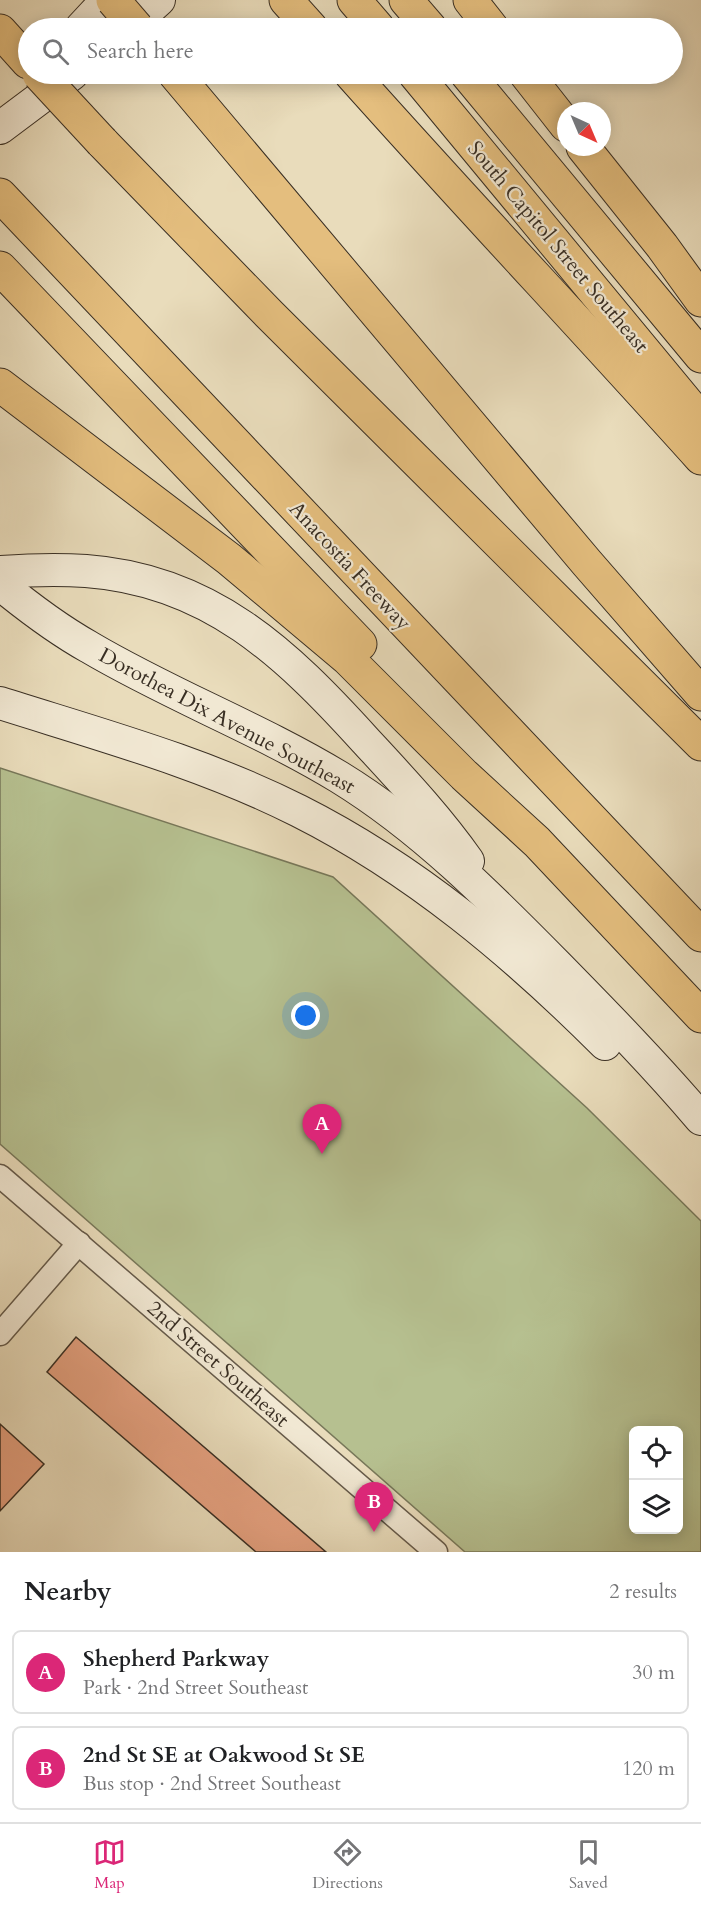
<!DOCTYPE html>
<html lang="en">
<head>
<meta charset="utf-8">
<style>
	body { margin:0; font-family:Cardo,serif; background:#f6f6f6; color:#202124 }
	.controls { position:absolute; right:18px; bottom:18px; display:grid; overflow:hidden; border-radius:9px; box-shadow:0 3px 15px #0003 }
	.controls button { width:54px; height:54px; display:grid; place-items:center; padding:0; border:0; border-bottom:2px solid #e0e0e0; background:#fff; color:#202124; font:30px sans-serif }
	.compass { position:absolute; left:557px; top:102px; width:54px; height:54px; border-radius:50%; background:#fff; box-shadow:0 3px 15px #0003; rotate:136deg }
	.you { position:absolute; left:306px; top:1016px; width:21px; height:21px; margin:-15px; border:4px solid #fff; border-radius:50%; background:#1a73e8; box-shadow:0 0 0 9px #1a73e833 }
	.badge { display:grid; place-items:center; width:39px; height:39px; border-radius:50%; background:#db2777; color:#fff; font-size:20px; font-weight:700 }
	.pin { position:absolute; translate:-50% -50px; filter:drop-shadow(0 2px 3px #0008) }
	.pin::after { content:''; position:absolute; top:32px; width:21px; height:18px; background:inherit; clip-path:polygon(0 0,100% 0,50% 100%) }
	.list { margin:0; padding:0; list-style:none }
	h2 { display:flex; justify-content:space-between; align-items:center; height:78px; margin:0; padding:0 24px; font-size:26px }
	h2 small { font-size:20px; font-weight:400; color:#757577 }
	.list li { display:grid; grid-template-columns:39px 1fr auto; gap:18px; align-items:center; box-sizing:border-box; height:84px; margin:0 12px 12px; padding:0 12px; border:2px solid #e0e0e0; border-radius:9px }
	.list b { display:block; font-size:22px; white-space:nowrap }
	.list p { margin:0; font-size:20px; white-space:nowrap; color:#757577 }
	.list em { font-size:20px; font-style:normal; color:#757577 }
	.icon { flex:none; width:33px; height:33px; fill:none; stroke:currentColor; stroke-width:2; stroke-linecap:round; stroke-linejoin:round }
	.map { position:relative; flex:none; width:701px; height:1552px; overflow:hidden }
	.search { position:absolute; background:#fff; box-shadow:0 3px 15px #0003; left:18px; right:18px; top:18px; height:66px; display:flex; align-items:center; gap:15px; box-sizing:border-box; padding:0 21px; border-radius:33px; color:#757577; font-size:22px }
	.sheet { height:270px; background:#fff }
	nav { display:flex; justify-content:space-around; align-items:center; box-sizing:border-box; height:84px; border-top:2px solid #e0e0e0; background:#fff; font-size:16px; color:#757577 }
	nav a { display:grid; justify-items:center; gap:3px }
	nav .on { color:#db2777 }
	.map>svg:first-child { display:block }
	.green { fill:#b6c090; stroke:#78785a; stroke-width:1.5; fill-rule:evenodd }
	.building { fill:#e5a180; stroke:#392f24; stroke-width:1.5 }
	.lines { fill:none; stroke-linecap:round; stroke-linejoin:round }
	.street-casing { stroke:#655a4a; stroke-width:25 }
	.secondary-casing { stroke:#392f24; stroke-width:34 }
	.primary-casing { stroke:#392f24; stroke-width:35 }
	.highway-casing { stroke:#392f24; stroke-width:35 }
	.street { stroke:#f1e8d3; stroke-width:22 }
	.secondary { stroke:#f1e8d3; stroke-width:32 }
	.primary { stroke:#e4be7e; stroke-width:33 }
	.highway { stroke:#e4be7e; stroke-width:33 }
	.highway-bridge-casing { stroke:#392f24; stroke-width:35; stroke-linecap:butt }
	.highway-bridge { stroke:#e4be7e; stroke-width:33 }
	.labels { text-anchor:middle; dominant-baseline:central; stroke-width:4.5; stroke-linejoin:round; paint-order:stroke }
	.street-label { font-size:21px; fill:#392f24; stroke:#f1e8d3 }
</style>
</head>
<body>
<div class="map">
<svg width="701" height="1552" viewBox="0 0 701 1552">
	<rect width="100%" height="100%" fill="#e9dcbb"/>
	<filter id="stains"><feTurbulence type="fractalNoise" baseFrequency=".00333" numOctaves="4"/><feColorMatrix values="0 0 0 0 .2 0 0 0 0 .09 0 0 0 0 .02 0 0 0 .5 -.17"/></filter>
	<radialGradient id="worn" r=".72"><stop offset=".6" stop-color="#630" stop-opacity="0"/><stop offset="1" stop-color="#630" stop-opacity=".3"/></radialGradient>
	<!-- green -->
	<path class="green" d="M0 768 333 877 587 1108 701 1221V1552H465L0 1144ZM634 1430H678V1530H634Z"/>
	<!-- building -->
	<g class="building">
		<polygon points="76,1337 175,1422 326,1552 256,1552 47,1372"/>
		<polygon points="0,1424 44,1464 0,1511"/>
	</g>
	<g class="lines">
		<!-- street casing -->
		<g class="street-casing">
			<g id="street">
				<polyline points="0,1176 436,1552"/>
				<polyline points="0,1334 79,1243"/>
			</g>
		</g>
		<!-- secondary casing -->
		<g class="secondary-casing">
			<g id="secondary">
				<polyline points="81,28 107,0"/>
				<polyline points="128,28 159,0"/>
				<polyline points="0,128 72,74"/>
				<path d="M0 572C28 570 58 569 86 571 210 580 286 653 365 740 401 779 437 817 468 861"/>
				<path d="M0 584C28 607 57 629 89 647 170 695 258 728 339 777 422 828 491 898 558 966 607 1016 656 1066 701 1119"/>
				<path d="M0 703C101 735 204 763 299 811 414 869 514 953 605 1044"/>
			</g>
		</g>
		<!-- primary casing -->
		<g class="primary-casing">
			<g id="primary">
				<polyline points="286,0 311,28"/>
				<polyline points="354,0 378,28"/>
				<polyline points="406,0 430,28"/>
				<polyline points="470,0 492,28"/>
				<path d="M351 74C466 203 585 329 701 458"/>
				<polyline points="415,74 701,420"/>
				<polyline points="467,74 701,356"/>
				<polyline points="526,74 566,125"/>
				<polyline points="583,147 662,246 701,300"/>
			</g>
		</g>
		<!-- highway casing -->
		<g class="highway-casing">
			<g id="highway">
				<polyline points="0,31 28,62"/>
				<polyline points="175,74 587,563 701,694"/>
				<polyline points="102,142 269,314 701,744"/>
				<polyline points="0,195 701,935"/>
				<polyline points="0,268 360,644"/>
				<polyline points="0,385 229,559 347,658 464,775 537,842 701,1016"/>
			</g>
		</g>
		<!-- street -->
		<use href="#street" class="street"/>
		<!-- secondary -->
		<use href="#secondary" class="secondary"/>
		<!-- primary -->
		<use href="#primary" class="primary"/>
		<!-- highway -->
		<use href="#highway" class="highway"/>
		<!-- highway-bridge casing -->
		<g class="highway-bridge-casing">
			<g id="highway-bridge">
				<polyline points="113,0 137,28"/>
				<polyline points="39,74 102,142"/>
			</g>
		</g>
		<!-- highway-bridge -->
		<use href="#highway-bridge" class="highway-bridge"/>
	</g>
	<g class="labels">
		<!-- street labels -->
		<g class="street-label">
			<text transform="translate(558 247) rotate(50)">South Capitol Street Southeast</text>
			<text transform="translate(350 566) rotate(47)">Anacostia Freeway</text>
			<text transform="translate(227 721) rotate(28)">Dorothea Dix Avenue Southeast</text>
			<text transform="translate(218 1364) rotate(41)">2nd Street Southeast</text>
		</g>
	</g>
	<rect width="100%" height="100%" filter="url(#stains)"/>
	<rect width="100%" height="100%" fill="url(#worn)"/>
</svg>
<div class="controls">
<button><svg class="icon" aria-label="locate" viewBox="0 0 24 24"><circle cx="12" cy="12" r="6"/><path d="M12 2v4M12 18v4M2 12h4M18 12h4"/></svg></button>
<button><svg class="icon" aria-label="layers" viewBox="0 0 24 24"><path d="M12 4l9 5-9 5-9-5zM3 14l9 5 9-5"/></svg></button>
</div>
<svg class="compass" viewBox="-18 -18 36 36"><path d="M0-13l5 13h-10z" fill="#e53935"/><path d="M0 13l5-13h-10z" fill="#757577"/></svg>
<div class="you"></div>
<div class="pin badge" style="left:322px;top:1154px">A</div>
<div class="pin badge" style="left:374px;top:1532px">B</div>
<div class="search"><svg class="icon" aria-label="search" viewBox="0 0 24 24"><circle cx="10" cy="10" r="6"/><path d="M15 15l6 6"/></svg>Search here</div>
</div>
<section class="sheet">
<h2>Nearby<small>2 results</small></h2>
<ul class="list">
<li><span class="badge">A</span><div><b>Shepherd Parkway</b><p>Park · 2nd Street Southeast</p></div><em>30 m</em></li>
<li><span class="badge">B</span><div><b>2nd St SE at Oakwood St SE</b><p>Bus stop · 2nd Street Southeast</p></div><em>120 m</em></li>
</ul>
</section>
<nav>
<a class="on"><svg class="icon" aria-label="map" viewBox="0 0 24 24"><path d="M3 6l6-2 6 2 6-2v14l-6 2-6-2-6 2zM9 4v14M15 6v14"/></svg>Map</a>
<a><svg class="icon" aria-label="directions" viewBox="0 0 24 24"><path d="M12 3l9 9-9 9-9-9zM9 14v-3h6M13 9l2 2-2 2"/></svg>Directions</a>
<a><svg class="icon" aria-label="saved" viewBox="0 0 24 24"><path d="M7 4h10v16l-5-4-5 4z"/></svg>Saved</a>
</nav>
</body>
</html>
